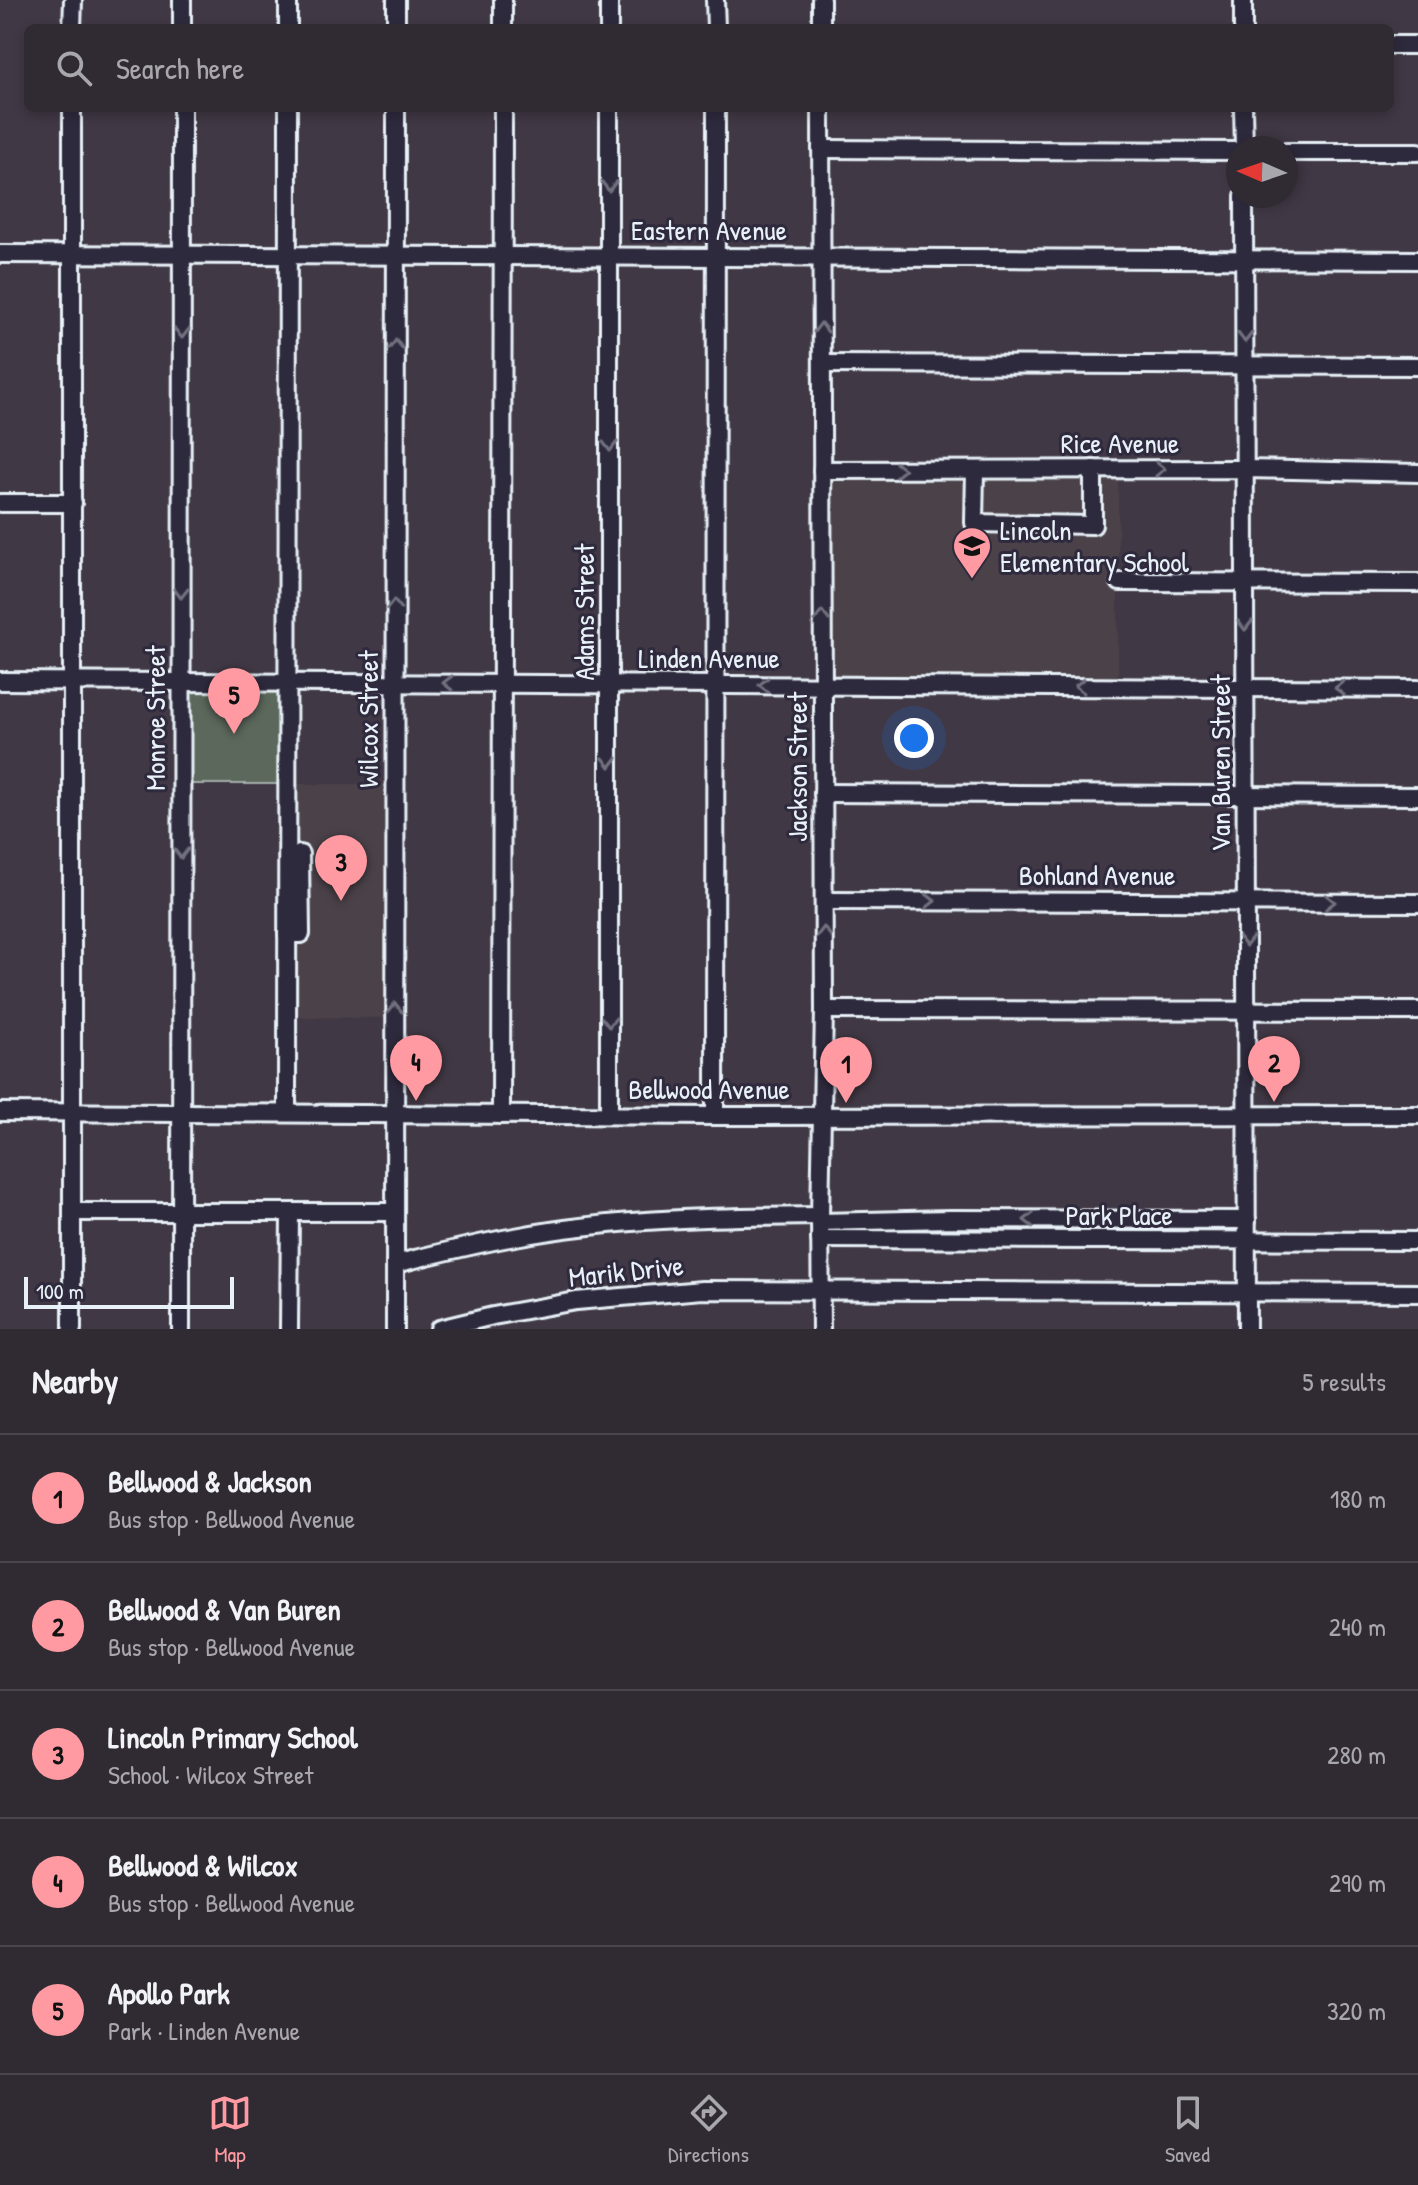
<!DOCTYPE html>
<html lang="en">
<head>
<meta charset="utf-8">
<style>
	body { margin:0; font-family:"Patrick Hand",sans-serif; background:#38323b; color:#f1f3f6 }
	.compass { position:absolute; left:1226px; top:136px; width:72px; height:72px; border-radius:50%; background:#302a33; box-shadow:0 4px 12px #0003; rotate:272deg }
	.scale { position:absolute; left:24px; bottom:20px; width:210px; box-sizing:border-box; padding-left:8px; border:4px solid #e8f1f8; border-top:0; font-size:22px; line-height:28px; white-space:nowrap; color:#e8f1f8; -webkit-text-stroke:6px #2f2a3d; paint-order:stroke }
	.you { position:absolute; left:914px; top:738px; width:28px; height:28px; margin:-20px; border:6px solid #fff; border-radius:50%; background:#1a73e8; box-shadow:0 0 0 12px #1a73e833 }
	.badge { display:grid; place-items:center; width:52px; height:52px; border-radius:50%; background:#ff9aa2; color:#111; font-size:26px; font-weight:700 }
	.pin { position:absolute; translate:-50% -66px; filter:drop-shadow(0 2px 4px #0008) }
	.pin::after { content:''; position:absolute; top:42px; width:28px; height:24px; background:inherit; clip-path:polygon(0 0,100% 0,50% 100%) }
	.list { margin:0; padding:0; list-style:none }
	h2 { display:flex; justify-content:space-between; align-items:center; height:104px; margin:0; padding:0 32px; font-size:34px }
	h2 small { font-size:26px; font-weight:400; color:#a8a7ac }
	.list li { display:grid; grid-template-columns:52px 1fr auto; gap:24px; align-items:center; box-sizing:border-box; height:128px; padding:0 32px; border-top:2px solid #4b464e }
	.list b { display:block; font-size:30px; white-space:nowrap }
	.list p { margin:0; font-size:26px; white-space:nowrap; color:#a8a7ac }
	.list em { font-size:26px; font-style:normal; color:#a8a7ac }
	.icon { flex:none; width:44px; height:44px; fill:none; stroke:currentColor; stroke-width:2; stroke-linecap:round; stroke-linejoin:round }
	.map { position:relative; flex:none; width:1418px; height:1329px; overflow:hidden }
	.search { position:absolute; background:#302a33; box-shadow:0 4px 12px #0003; left:24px; right:24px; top:24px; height:88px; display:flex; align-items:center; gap:20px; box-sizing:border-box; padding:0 28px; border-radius:12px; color:#a8a7ac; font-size:30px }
	.sheet { height:744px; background:#302a33 }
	nav { display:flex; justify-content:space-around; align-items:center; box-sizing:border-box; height:112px; border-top:2px solid #4b464e; background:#302a33; font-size:22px; color:#a8a7ac }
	nav a { display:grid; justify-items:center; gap:4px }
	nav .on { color:#ff9aa2 }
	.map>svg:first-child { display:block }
	.built { fill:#4c4249 }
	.green { fill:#5c675c; stroke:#a2acaa; stroke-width:2 }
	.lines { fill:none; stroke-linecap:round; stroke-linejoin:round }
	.minor-casing { stroke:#e8f1f8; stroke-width:22 }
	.minor { stroke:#2f2a3d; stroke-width:16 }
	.oneway { stroke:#70707e }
	.labels { text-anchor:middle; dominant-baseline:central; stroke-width:6; stroke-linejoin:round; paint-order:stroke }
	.street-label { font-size:28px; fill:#e8f1f8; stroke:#2f2a3d }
	.poi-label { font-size:28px; fill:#e8f1f8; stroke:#2f2a3d; text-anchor:start }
</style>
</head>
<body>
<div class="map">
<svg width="1418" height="1329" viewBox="0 0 1418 1329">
	<rect width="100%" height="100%" fill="#403844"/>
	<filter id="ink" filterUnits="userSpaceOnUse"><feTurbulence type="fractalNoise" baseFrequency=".0125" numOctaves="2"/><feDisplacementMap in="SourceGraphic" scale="16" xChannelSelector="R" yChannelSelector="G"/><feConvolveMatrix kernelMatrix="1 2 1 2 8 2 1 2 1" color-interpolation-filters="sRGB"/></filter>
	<g filter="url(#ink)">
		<!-- built -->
		<g class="built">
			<polygon points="1118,473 1118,687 827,685 826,474"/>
			<polygon points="291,784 392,784 392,1018 290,1017"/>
		</g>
		<!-- green -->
		<polygon class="green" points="184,684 286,684 284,784 183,784"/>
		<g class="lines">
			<!-- minor casing -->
			<g class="minor-casing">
				<g id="minor">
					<polyline points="182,0 182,28"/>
					<polyline points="288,0 288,28"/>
					<polyline points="396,0 396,28"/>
					<polyline points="503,0 503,28"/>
					<polyline points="609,0 609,28"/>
					<polyline points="715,0 716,28"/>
					<polyline points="821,0 821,28"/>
					<polyline points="72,28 73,0"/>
					<polyline points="1243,28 1243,0"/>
					<polyline points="1390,45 1418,45"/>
					<polyline points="72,108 72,1329"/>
					<polyline points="1243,108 1244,148"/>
					<polyline points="821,149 1238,151"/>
					<polyline points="1286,152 1418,152"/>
					<polyline points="1244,196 1247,1329"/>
					<polyline points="0,254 1418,260"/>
					<polyline points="822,364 1418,366"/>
					<polyline points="822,470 1245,469 1418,473"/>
					<polyline points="975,470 974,523 1093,525 1093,469"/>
					<polyline points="0,503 73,503"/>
					<polyline points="1120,582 1418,583"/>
					<polyline points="0,681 1418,689"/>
					<polyline points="823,793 1418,796"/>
					<polyline points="824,901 1418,903"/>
					<polyline points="287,934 301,934 300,854"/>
					<polyline points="824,1010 1418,1011"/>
					<polyline points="0,1112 715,1116 1418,1115"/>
					<polyline points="287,1113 288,108"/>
					<polyline points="501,1115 503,108"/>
					<polyline points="609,1115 609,108"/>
					<polyline points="715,1116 716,108"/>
					<polyline points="73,1212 395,1212"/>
					<polyline points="820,1222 950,1219 1247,1220"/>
					<polyline points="820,1239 1418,1241"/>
					<path d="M395 1264C435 1254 474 1244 515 1237 615 1218 718 1217 820 1216"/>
					<polyline points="181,1329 182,108"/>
					<polyline points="289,1329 290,1212"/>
					<polyline points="395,1329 396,108"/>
					<polyline points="439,1329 493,1316 576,1301 702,1290 1418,1293"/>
					<polyline points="821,1329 820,1216 824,1010 821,108"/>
				</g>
			</g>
			<!-- minor -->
			<use href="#minor" class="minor"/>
		</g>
		<!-- one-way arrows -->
		<defs><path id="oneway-chevron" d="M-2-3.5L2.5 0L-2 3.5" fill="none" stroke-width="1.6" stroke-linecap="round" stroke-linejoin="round" transform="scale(2)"/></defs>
		<g class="oneway">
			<use href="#oneway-chevron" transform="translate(609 186) rotate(90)"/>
			<use href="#oneway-chevron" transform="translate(821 328) rotate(-90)"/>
			<use href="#oneway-chevron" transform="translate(182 333) rotate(90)"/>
			<use href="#oneway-chevron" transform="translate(1245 337) rotate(90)"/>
			<use href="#oneway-chevron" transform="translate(396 345) rotate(-90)"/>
			<use href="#oneway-chevron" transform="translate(610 446) rotate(90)"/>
			<use href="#oneway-chevron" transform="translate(1160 469)"/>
			<use href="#oneway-chevron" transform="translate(900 470)"/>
			<use href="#oneway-chevron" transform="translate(181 593) rotate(90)"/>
			<use href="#oneway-chevron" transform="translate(394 605) rotate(-90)"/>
			<use href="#oneway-chevron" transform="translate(822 616) rotate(-90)"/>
			<use href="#oneway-chevron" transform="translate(1245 625) rotate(90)"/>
			<use href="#oneway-chevron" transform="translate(448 683) rotate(-180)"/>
			<use href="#oneway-chevron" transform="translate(764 685) rotate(-180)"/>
			<use href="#oneway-chevron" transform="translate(1080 686) rotate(-180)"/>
			<use href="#oneway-chevron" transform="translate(1340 688) rotate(-180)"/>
			<use href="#oneway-chevron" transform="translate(610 762) rotate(90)"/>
			<use href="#oneway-chevron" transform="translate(181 853) rotate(90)"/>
			<use href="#oneway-chevron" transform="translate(930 901)"/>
			<use href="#oneway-chevron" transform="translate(1330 902) rotate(1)"/>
			<use href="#oneway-chevron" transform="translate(824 932) rotate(-90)"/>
			<use href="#oneway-chevron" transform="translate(1246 941) rotate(90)"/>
			<use href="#oneway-chevron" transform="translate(395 1008) rotate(-90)"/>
			<use href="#oneway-chevron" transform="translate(609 1022) rotate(90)"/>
			<use href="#oneway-chevron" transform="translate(1029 1220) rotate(-179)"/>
		</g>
	</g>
	<!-- icons -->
	<defs>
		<g id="school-pin" transform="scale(2)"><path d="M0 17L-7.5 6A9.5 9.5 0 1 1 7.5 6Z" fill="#ff9aa2" stroke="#2f2a3d"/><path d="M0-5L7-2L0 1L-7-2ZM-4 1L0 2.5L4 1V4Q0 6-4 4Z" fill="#111"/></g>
	</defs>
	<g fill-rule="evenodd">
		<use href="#school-pin" x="972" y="546"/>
	</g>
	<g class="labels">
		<!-- street labels -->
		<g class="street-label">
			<text x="709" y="230">Eastern Avenue</text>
			<text x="1120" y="443">Rice Avenue</text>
			<text transform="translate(584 612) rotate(-90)">Adams Street</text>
			<text x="709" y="658">Linden Avenue</text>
			<text transform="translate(155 718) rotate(-90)">Monroe Street</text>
			<text transform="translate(368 719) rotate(-90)">Wilcox Street</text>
			<text transform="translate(1220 763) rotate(-90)">Van Buren Street</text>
			<text transform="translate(797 767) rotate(-90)">Jackson Street</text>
			<text x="1097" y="875">Bohland Avenue</text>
			<text x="709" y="1089">Bellwood Avenue</text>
			<text x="1119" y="1215">Park Place</text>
			<text transform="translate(626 1271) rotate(-6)">Marik Drive</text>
		</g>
		<!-- poi labels -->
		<g class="poi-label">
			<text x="1000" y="530">Lincoln<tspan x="1000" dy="32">Elementary School</tspan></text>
		</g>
	</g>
</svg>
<svg class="compass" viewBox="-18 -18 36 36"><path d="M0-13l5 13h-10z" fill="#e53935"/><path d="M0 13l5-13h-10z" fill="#a8a7ac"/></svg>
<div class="scale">100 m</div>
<div class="you"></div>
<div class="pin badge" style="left:846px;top:1103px">1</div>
<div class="pin badge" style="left:1274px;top:1102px">2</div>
<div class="pin badge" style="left:341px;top:901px">3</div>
<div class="pin badge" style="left:416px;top:1101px">4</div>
<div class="pin badge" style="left:234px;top:734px">5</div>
<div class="search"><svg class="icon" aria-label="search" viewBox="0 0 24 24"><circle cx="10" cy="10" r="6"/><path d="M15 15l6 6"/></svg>Search here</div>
</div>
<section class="sheet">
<h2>Nearby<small>5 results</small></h2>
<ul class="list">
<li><span class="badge">1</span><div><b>Bellwood &amp; Jackson</b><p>Bus stop · Bellwood Avenue</p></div><em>180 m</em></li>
<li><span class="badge">2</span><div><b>Bellwood &amp; Van Buren</b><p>Bus stop · Bellwood Avenue</p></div><em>240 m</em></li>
<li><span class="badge">3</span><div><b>Lincoln Primary School</b><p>School · Wilcox Street</p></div><em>280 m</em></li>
<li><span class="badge">4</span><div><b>Bellwood &amp; Wilcox</b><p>Bus stop · Bellwood Avenue</p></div><em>290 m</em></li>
<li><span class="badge">5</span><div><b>Apollo Park</b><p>Park · Linden Avenue</p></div><em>320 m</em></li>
</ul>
</section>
<nav>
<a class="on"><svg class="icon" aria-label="map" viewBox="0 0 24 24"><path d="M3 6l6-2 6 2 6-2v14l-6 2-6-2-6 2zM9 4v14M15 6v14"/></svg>Map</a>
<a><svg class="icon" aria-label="directions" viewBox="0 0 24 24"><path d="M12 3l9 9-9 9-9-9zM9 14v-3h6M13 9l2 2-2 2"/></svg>Directions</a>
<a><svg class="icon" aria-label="saved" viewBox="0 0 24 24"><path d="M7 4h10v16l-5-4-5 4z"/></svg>Saved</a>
</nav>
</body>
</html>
